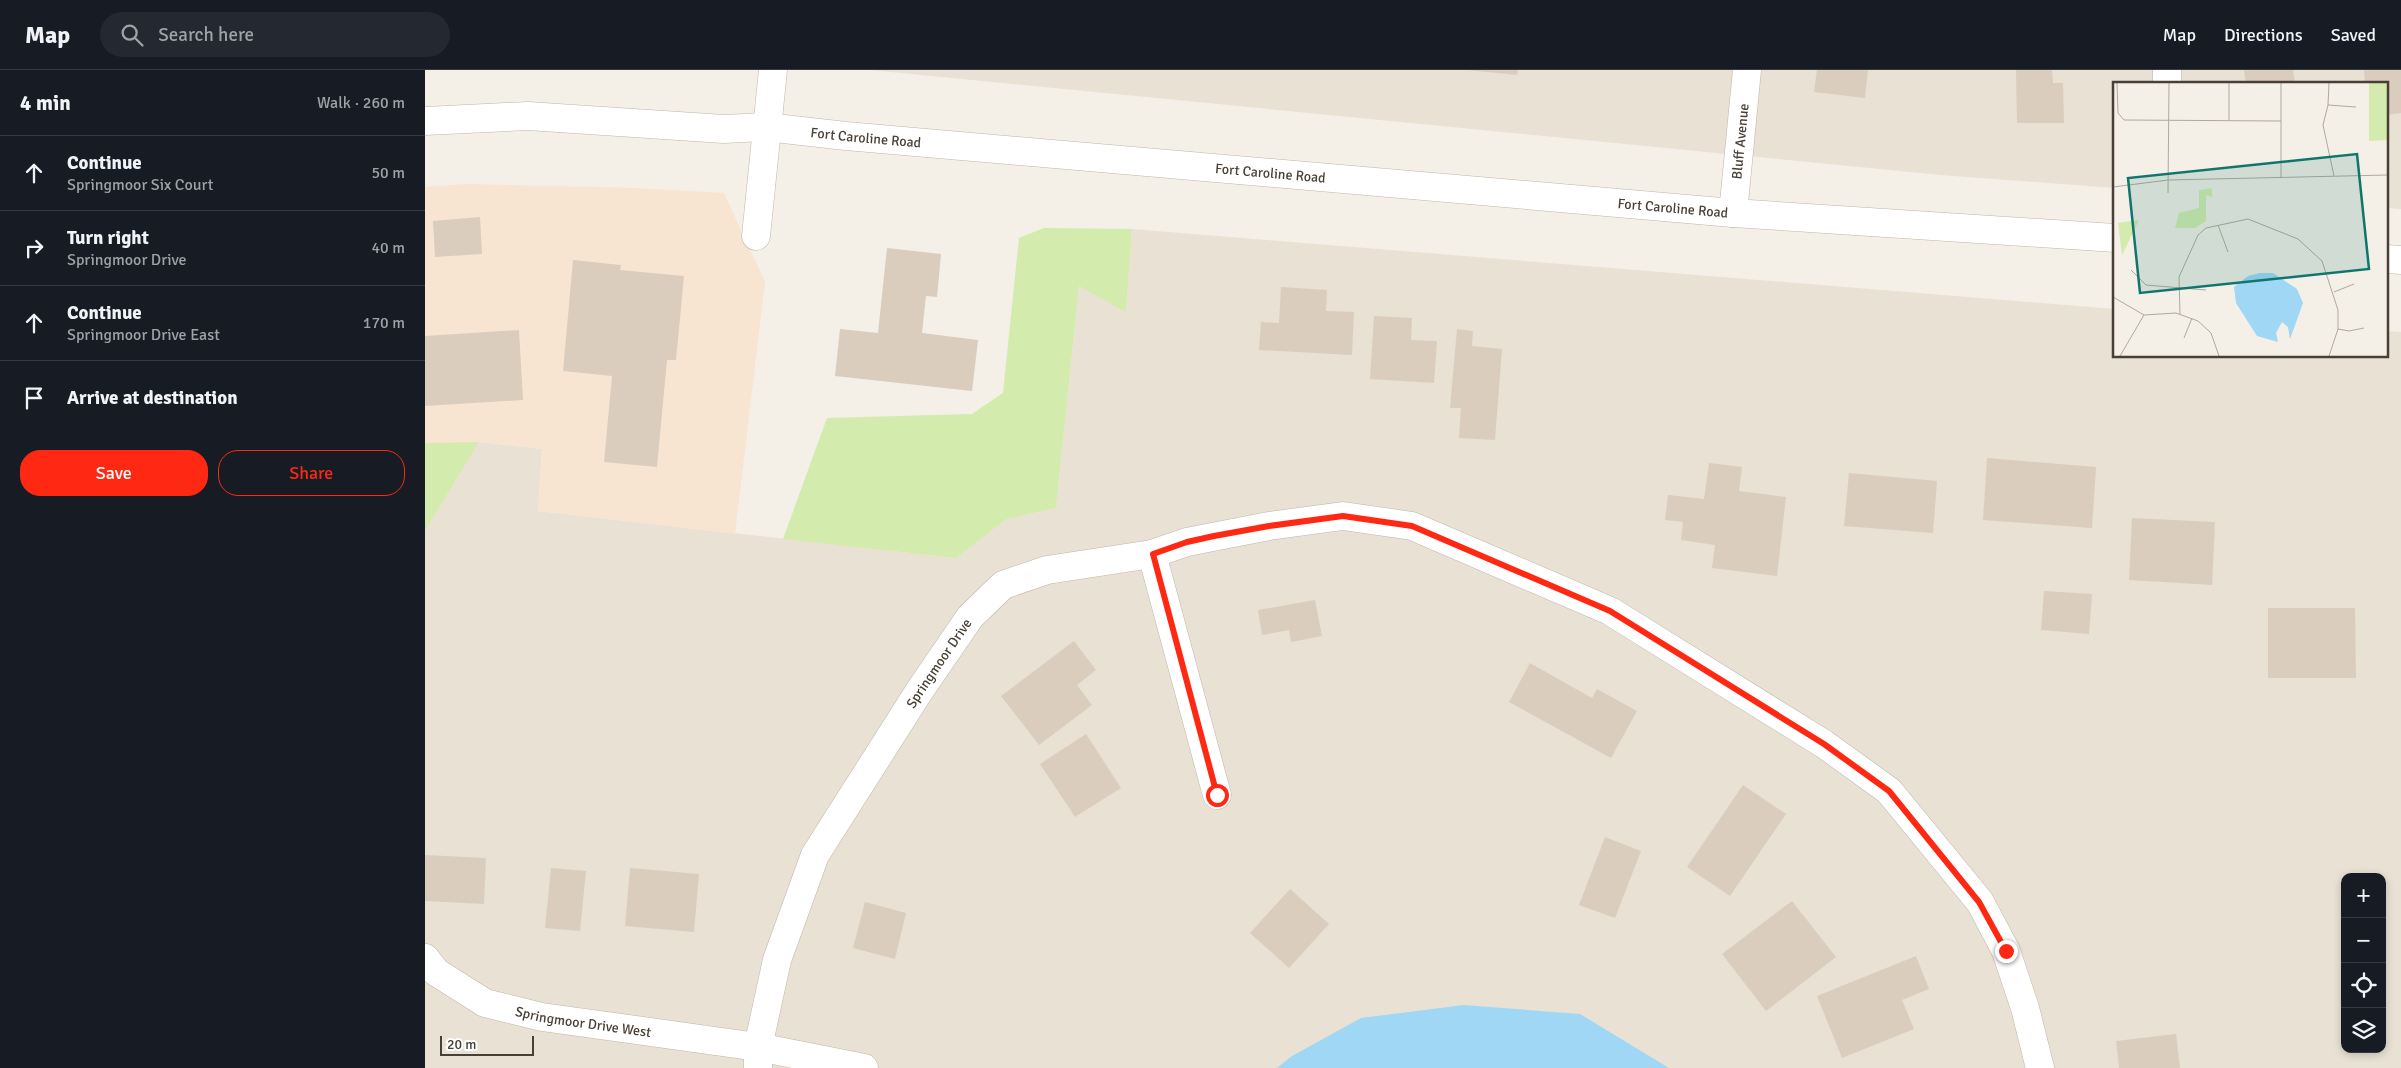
<!DOCTYPE html>
<html lang="en">
<head>
<meta charset="utf-8">
<style>
	body { margin:0; font-family:Signika,sans-serif; background:#242831; color:#f1f3f6 }
	.controls { position:absolute; right:15px; bottom:15px; display:grid; overflow:hidden; border-radius:10px; box-shadow:0 2px 8px #0003 }
	.controls button { width:45px; height:45px; display:grid; place-items:center; padding:0; border:0; border-bottom:1px solid #363941; background:#171b24; color:#f1f3f6; font:25px sans-serif }
	.scale { position:absolute; left:15px; bottom:12px; width:94px; box-sizing:border-box; padding-left:5px; border:2px solid #483f35; border-top:0; font-size:14px; line-height:18px; white-space:nowrap; color:#483f35; -webkit-text-stroke:4px #fff; paint-order:stroke }
	.stop { position:absolute; width:15px; height:15px; margin:-11px; border:4px solid #ff2813; border-radius:50%; background:#fff }
	.stop.end { background:#ff2813; border-color:#fff; box-shadow:0 1px 5px #0008 }
	.list { margin:0; padding:0; list-style:none }
	h2 { display:flex; justify-content:space-between; align-items:center; height:65px; margin:0; padding:0 20px; font-size:21px }
	h2 small { font-size:16px; font-weight:400; color:#9ea1a6 }
	.list li { display:grid; grid-template-columns:32px 1fr auto; gap:15px; align-items:center; box-sizing:border-box; height:75px; padding:0 20px; border-top:1px solid #363941 }
	.list b { display:block; font-size:19px; white-space:nowrap }
	.list p { margin:0; font-size:16px; white-space:nowrap; color:#9ea1a6 }
	.list em { font-size:16px; font-style:normal; color:#9ea1a6 }
	.actions { display:flex; gap:10px; padding:15px 20px }
	.actions a { flex:1; padding:11px 0; border:1px solid #ff2813; border-radius:20px; text-align:center; font-size:18px; color:#ff2813 }
	.actions .main { background:#ff2813; color:#fff }
	.icon { flex:none; width:28px; height:28px; fill:none; stroke:currentColor; stroke-width:2; stroke-linecap:round; stroke-linejoin:round }
	.map { position:relative; flex:none; width:1976px; height:998px; overflow:hidden }
	header { display:flex; align-items:center; gap:30px; box-sizing:border-box; height:70px; padding:0 25px; background:#171b24; border-bottom:1px solid #363941 }
	header strong { font-size:24px }
	nav { display:flex; gap:28px; margin-inline-start:auto; font-size:18px }
	.search { width:350px; height:45px; background:#242831; display:flex; align-items:center; gap:12px; box-sizing:border-box; padding:0 18px; border-radius:28px; color:#9ea1a6; font-size:19px }
	main { display:flex }
	aside { flex:1; background:#171b24 }
	.map>svg:first-child { display:block }
	.residential { fill:#e8e1d4; fill-rule:evenodd }
	.commercial { fill:#f7e5d1 }
	.green { fill:#d3ebad }
	.water { fill:#a0d7f4 }
	.building { fill:#dacdbe }
	.lines { fill:none; stroke-linecap:round; stroke-linejoin:round }
	.minor-casing { stroke:#c0b6a9; stroke-width:29 }
	.minor { stroke:#fff; stroke-width:28 }
	.route { stroke:#ff2813; stroke-width:6 }
	.labels { text-anchor:middle; dominant-baseline:central; stroke-width:4; stroke-linejoin:round; paint-order:stroke }
	.street-label { font-size:14px; fill:#483f35; stroke:#fff }
	.inset-road { fill:none; stroke:#afa9a0; stroke-width:1 }
	.view { fill:#0f766e; fill-opacity:0.15; stroke:#0f766e; stroke-width:2.5 }
	.inset-edge { fill:none; stroke:#483f35; stroke-width:2.5 }
</style>
</head>
<body>
<header>
<strong>Map</strong>
<div class="search"><svg class="icon" aria-label="search" viewBox="0 0 24 24"><circle cx="10" cy="10" r="6"/><path d="M15 15l6 6"/></svg>Search here</div>
<nav><a>Map</a><a>Directions</a><a>Saved</a></nav>
</header>
<main>
<aside>
<h2>4 min<small>Walk · 260 m</small></h2>
<ul class="list">
<li><svg class="icon" aria-label="ahead" viewBox="0 0 24 24"><path d="M12 20V5M6 11l6-6 6 6"/></svg><div><b>Continue</b><p>Springmoor Six Court</p></div><em>50 m</em></li>
<li><svg class="icon" aria-label="right" viewBox="0 0 24 24"><path d="M7 20v-9h11M14 6l5 5-5 5"/></svg><div><b>Turn right</b><p>Springmoor Drive</p></div><em>40 m</em></li>
<li><svg class="icon" aria-label="ahead" viewBox="0 0 24 24"><path d="M12 20V5M6 11l6-6 6 6"/></svg><div><b>Continue</b><p>Springmoor Drive East</p></div><em>170 m</em></li>
<li><svg class="icon" aria-label="arrive" viewBox="0 0 24 24"><path d="M6 21V4h12l-3 4 3 4H6"/></svg><div><b>Arrive at destination</b></div></li>
</ul>
<div class="actions"><a class="main">Save</a><a>Share</a></div>
</aside>
<div class="map">
<svg width="1976" height="998" viewBox="0 0 1976 998">
	<rect width="100%" height="100%" fill="#f4efe7"/>
	<!-- residential -->
	<g class="residential">
		<polygon points="446,0 1976,0 1976,139 1962,138 1962,14 1690,14 1690,118 1516,105"/>
		<path d="M707 159 1690 239V286H1962V261L1976 262V998H0V461L54 372 117 379 113 441 531 488 582 449 631 438 654 216 701 241ZM1920 807H1957V979H1920Z"/>
	</g>
	<!-- commercial -->
	<polygon class="commercial" points="41,114 208,118 299,123 340,212 310,464 113,441 117,379 54,372 0,461 0,117"/>
	<!-- green -->
	<g class="green">
		<polygon points="619,158 707,159 701,242 654,216 631,438 582,449 531,488 358,469 402,348 547,344 578,323 594,168"/>
		<polygon points="54,372 0,461 0,373"/>
	</g>
	<!-- water -->
	<polygon class="water" points="1039,935 1155,944 1244,998 852,998 867,986 936,948"/>
	<!-- building -->
	<g class="building">
		<polygon points="1043,0 1093,0 1092,5"/>
		<polygon points="1392,0 1443,0 1440,28 1389,22"/>
		<polygon points="1591,0 1627,0 1628,13 1638,13 1639,53 1592,53"/>
		<polygon points="1819,0 1868,0 1870,14 1821,14"/>
		<polygon points="1939,0 1976,0 1976,43 1962,45 1962,14 1940,14"/>
		<polygon points="55,147 57,184 10,187 8,151"/>
		<polygon points="462,178 516,184 512,227 501,226 497,263 553,270 547,321 410,306 415,259 453,263"/>
		<polygon points="148,190 196,195 195,200 259,206 251,290 242,290 232,397 179,392 187,306 138,301"/>
		<polygon points="856,217 902,220 901,241 929,242 927,285 834,280 836,252 854,253"/>
		<polygon points="949,246 987,248 986,270 1012,271 1009,313 945,309"/>
		<polygon points="1032,259 1048,261 1047,276 1077,279 1070,370 1034,368 1036,338 1025,338"/>
		<polygon points="94,260 98,330 0,336 0,266"/>
		<polygon points="1562,388 1671,397 1667,458 1558,450"/>
		<polygon points="1284,393 1317,397 1314,421 1361,427 1352,506 1287,498 1290,475 1256,470 1258,452 1240,450 1243,425 1279,429"/>
		<polygon points="1424,403 1512,411 1508,463 1419,456"/>
		<polygon points="1707,448 1790,452 1787,515 1704,510"/>
		<polygon points="1619,521 1667,524 1664,564 1616,560"/>
		<polygon points="890,530 897,566 866,572 864,560 837,565 833,540"/>
		<polygon points="1843,538 1930,538 1931,608 1843,608"/>
		<polygon points="649,571 671,600 652,615 667,635 614,675 576,626"/>
		<polygon points="1105,593 1167,628 1172,619 1212,641 1186,688 1084,632"/>
		<polygon points="661,664 696,718 650,747 615,694"/>
		<polygon points="1318,715 1361,744 1305,826 1262,797"/>
		<polygon points="1180,767 1216,781 1190,848 1154,835"/>
		<polygon points="0,785 61,788 59,834 0,831"/>
		<polygon points="126,798 161,801 155,861 120,858"/>
		<polygon points="205,798 274,804 269,862 200,856"/>
		<polygon points="865,819 904,854 864,898 825,863"/>
		<polygon points="1367,831 1411,887 1341,941 1297,884"/>
		<polygon points="440,832 481,843 470,889 428,878"/>
		<polygon points="1491,886 1504,919 1477,930 1489,959 1417,988 1392,926"/>
		<polygon points="1751,964 1755,998 1694,998 1691,971"/>
	</g>
	<g class="lines">
		<!-- minor casing -->
		<g class="minor-casing">
			<g id="minor">
				<polyline points="1742,0 1742,14"/>
				<path id="s1" d="M0 51 103 46 299 59 341 57 421 66 1308 143 1690 168"/>
				<path id="s2" d="M1308 143 1322 0"/>
				<polyline points="331,166 348,0"/>
				<polyline points="1962,189 1976,190"/>
				<polyline points="727,484 792,725"/>
				<path id="s3" d="M0 888 11 902 60 933 117 947 333 977 439 998"/>
				<path id="s4" d="M333 998V977L352 890 390 785 495 620 545 547 578 515 622 500 727 484 762 472 844 456 918 446 987 456 1185 541 1399 674 1464 721 1555 832 1581 881 1600 938 1615 998"/>
			</g>
		</g>
		<!-- minor -->
		<use href="#minor" class="minor"/>
	</g>
	<g class="lines">
		<!-- route -->
		<polyline class="route" points="792,725 728,484 762,472 789,466 844,456 918,446 987,456 1185,541 1399,674 1464,721 1554,832 1581,881"/>
	</g>
	<g class="labels">
		<!-- street labels -->
		<g class="street-label">
			<text stroke="none"><textPath href="#s1" startOffset="442">Fort Caroline Road</textPath></text>
			<text stroke="none"><textPath href="#s2" startOffset="72">Bluff Avenue</textPath></text>
			<text stroke="none"><textPath href="#s1" startOffset="848">Fort Caroline Road</textPath></text>
			<text stroke="none"><textPath href="#s1" startOffset="1252">Fort Caroline Road</textPath></text>
			<text stroke="none"><textPath href="#s4" startOffset="450">Springmoor Drive</textPath></text>
			<text stroke="none"><textPath href="#s3" startOffset="176">Springmoor Drive West</textPath></text>
		</g>
	</g>
	<!-- overview -->
	<g transform="translate(1688 12)">
		<rect width="275" height="275" fill="#f4efe7"/>
		<path d="M256 1H275V58L256 59ZM99 106V115L93 113V139L82 146H62L66 131 86 126V108ZM26 138 9 173 5 141Z" fill="#d3ebad"/>
		<path d="M147 191H160L184 207 190 221 177 257 175 245 169 240 163 251 165 260 144 254 123 221 121 205 135 194Z" fill="#a0d7f4"/>
		<path class="inset-road" d="M4 1 5 31 11 38 168 39M116 1V38M168 1V96M216 1 215 23 210 43 221 94M215 23 243 25M0 105 55 98 275 93M55 111 56 1M105 143 115 170M18 188 33 203 93 208M221 210 241 202M0 215 31 233 63 231 85 239 98 251 106 274M67 232 66 195 85 153 93 146 135 137 185 157 209 179 225 228V247L216 274M225 247 236 249 251 246M71 256 79 236M7 274 31 233"/>
		<path class="view" d="M244 72 256 187 27 211 15 96Z"/>
		<rect width="275" height="275" class="inset-edge"/>
	</g>
</svg>
<div class="controls">
<button>+</button>
<button>−</button>
<button><svg class="icon" aria-label="locate" viewBox="0 0 24 24"><circle cx="12" cy="12" r="6"/><path d="M12 2v4M12 18v4M2 12h4M18 12h4"/></svg></button>
<button><svg class="icon" aria-label="layers" viewBox="0 0 24 24"><path d="M12 4l9 5-9 5-9-5zM3 14l9 5 9-5"/></svg></button>
</div>
<div class="scale">20 m</div>
<div class="stop" style="left:792px;top:725px"></div>
<div class="stop end" style="left:1581px;top:881px"></div>
</div>
</main>
</body>
</html>
